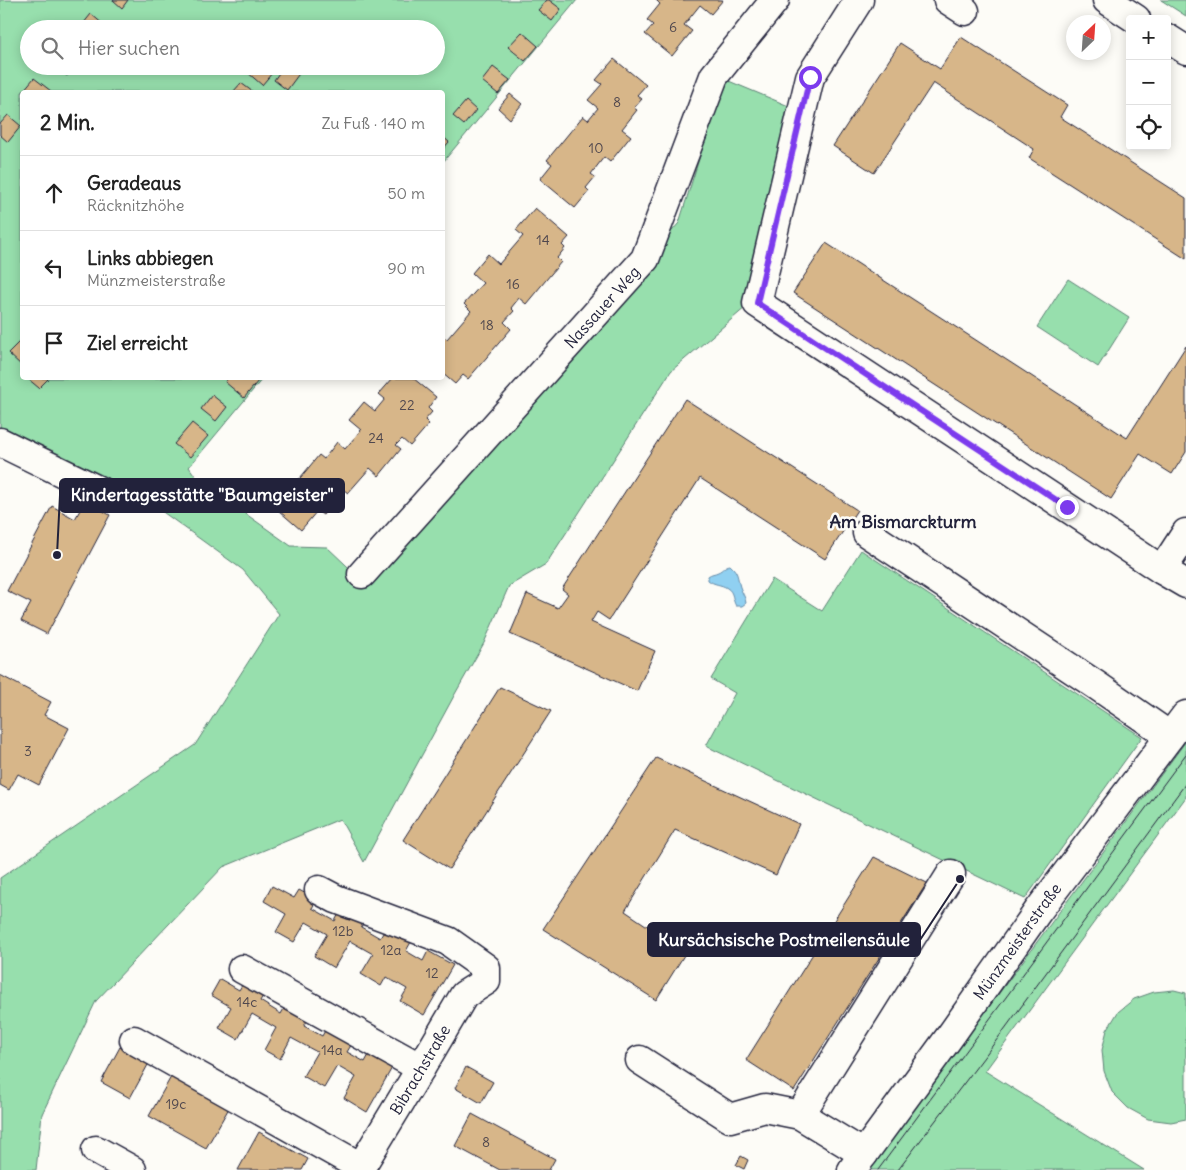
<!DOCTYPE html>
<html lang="de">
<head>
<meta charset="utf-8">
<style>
	body { margin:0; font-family:Delius,sans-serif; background:#f2f2f2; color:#222 }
	.controls { position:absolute; right:15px; top:15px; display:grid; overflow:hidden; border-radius:5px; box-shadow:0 2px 12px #0003 }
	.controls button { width:45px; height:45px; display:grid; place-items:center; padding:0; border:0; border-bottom:1px solid #e0e0e0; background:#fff; color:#222; font:25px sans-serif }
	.compass { position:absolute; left:1066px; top:15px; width:45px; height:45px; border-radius:50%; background:#fff; box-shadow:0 2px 12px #0003; rotate:25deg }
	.stop { position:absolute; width:15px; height:15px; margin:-11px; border:4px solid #7c3aed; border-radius:50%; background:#fff }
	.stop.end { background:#7c3aed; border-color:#fff; box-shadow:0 1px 5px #0008 }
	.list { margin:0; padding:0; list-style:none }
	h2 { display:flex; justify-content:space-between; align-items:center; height:65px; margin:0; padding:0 20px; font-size:21px }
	h2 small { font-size:16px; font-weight:400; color:#767676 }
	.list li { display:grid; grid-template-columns:32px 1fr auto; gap:15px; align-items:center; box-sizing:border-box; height:75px; padding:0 20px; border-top:1px solid #e0e0e0 }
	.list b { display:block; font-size:19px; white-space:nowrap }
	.list p { margin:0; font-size:16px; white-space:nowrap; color:#767676 }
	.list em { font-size:16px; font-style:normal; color:#767676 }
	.icon { flex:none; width:28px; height:28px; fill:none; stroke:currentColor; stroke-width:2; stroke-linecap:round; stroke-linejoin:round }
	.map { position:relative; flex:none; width:1186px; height:1170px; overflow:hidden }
	.search { position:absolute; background:#fff; box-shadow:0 2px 12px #0003; left:20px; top:20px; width:425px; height:55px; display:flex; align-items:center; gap:12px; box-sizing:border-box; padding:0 18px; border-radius:28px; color:#767676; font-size:19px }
	.panel { position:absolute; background:#fff; box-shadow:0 2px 12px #0003; left:20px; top:90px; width:425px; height:290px; border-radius:5px }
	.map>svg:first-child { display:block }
	.green { fill:#97dfad; stroke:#5c8074; fill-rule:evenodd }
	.water { fill:#90d0f1; stroke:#648aa8 }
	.building { fill:#d7b689; stroke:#22223b }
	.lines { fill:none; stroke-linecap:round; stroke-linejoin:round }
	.minor-casing { stroke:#22223b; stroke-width:31 }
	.minor { stroke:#fdfcf7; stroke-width:28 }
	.tram { stroke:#22223b; stroke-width:1 }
	.route { stroke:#7c3aed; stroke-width:6 }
	.labels { text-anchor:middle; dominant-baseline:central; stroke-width:5; stroke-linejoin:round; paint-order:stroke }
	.number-label { font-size:14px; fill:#4f474e }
	.street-label { font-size:16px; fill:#22223b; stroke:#fdfcf7 }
	.neighbourhood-label { font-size:18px; font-weight:bold; fill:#22223b; stroke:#fdfcf7 }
	.leader { fill:none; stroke:#22223b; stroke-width:2 }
	.callout-dot { fill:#22223b; stroke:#fdfcf7; stroke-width:2 }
	.callout { fill:#22223b; stroke:#22223b; stroke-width:2 }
	.callout-label { font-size:18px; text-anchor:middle; font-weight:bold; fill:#fff }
</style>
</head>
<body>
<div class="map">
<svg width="1186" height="1170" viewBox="0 0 1186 1170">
	<rect width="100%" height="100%" fill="#fdfcf7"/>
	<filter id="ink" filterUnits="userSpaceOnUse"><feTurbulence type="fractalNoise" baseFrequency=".02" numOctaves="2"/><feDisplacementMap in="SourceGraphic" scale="10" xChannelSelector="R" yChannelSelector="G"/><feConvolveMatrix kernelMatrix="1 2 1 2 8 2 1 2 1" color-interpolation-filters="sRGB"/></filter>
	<g filter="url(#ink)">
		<!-- green -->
		<g class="green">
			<path d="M0 0H577L443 162 442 92H22V378H263L189 467 198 480 291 546 327 547 364 582 679 223 724 79 791 107 746 307 671 371 546 564 509 586 484 643 455 694 364 862 340 819 223 867 96 1001 42 1114 36 1170H0V878L195 745 279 614 243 570 160 510 14 440 0 434ZM29 29H436V66H29Z"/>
			<polygon points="1161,0 1186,0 1186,16"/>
			<polygon points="1068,279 1129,318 1098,367 1037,327"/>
			<polygon points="861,550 1142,737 1025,899 706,746 735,693 711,679 772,579 822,611"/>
			<polygon points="1186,741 1186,797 985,1071 1144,1170 868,1170"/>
			<polygon points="1174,990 1186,993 1186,1119 1171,1122 1148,1119 1128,1108 1112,1092 1104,1071 1102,1050 1107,1030 1118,1012 1134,999 1154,992"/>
		</g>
		<!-- water -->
		<path class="water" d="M730 565C739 573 737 577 740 587 742 593 745 596 746 603L742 606H736C732 600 734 592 727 588 721 584 714 585 708 580V576C712 573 714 574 718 572 723 570 724 566 730 565Z"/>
		<!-- building -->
		<g class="building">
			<polygon points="113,0 128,0 122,8"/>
			<polygon points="547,0 549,0 561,9 552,21 538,10"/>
			<polygon points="656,0 723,0 711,14 700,5 684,25 692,31 672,56 645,34 653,25 647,20 660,4"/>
			<polygon points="91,14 104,25 101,29 79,29"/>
			<polygon points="522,32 538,46 525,61 508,47"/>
			<polygon points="961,37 1067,105 1060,117 1186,198 1186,259 1029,158 1034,149 933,83 874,173 833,146 900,43 940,69"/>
			<polygon points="614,59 646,85 637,95 642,99 634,108 637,110 622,129 631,136 610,162 604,157 591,174 595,177 586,188 589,191 575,208 540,179 552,164 547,160 583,116 588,120 598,108 588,100 602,84 596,80"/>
			<polygon points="55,66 74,66 67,76"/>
			<polygon points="251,66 278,66 262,85 247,72"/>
			<polygon points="284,66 294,66 301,71 287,90 274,80"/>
			<polygon points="493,67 510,80 498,94 482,81"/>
			<polygon points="34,78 51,91 50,92 25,92 23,91"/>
			<polygon points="241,83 253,92 233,92"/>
			<polygon points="510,94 522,104 510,119 498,108"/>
			<polygon points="466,101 476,110 464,125 453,116"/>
			<polygon points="8,115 21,126 8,142 0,135 0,124"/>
			<polygon points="442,136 449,142 442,150"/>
			<polygon points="535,208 569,237 562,245 565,248 557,258 561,262 526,304 519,298 511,308 514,311 504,322 511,329 468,379 463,375 455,384 442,373 442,336 447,339 471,311 464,304 483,283 472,273 488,254 499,264 523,236 516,230"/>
			<polygon points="826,243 1127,438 1186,346 1186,452 1172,474 1140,454 1111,499 793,293"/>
			<polygon points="21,340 22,341 22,366 8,353"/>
			<polygon points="27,378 49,378 39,388"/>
			<polygon points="228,378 253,378 258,381 244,398 225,382"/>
			<polygon points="393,378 413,378 436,397 428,408 432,412 425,420 429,424 410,446 402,439 396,445 401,449 379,476 370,468 348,493 344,490 323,515 317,511 301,530 271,504 279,495 271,489 280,479 291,489 319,455 324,459 337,442 345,449 361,430 349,420 364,402 375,411 385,399 379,394"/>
			<polygon points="212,395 227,407 216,421 201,409"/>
			<polygon points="685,399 857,510 825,559 700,478 609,620 597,612 591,622 655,651 637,691 510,634 527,594 558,608 568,594 562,589"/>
			<polygon points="192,423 208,436 190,457 174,444"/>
			<polygon points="85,501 110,515 47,634 21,621 31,603 7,591 52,506 75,519"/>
			<polygon points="0,675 51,702 44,715 69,728 39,785 18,774 9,790 0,785"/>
			<polygon points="500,687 551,711 449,869 403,840"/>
			<polygon points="656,758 799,824 776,875 675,830 625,911 686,952 656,1000 543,929"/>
			<polygon points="874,857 927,883 794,1091 746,1060"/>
			<polygon points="272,886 294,898 299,890 317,900 312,908 335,921 341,910 363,923 361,927 380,938 386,928 411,942 406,951 423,961 428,951 453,965 424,1015 400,1001 407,989 386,977 381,986 361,974 373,954 350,941 334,968 314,956 327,934 306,922 294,942 276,932 286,914 264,901"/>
			<polygon points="220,979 239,990 244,982 264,994 260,1001 281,1014 286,1005 309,1018 304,1026 322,1036 327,1027 353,1042 347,1052 365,1062 370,1053 393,1066 367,1112 344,1098 356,1077 337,1066 324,1088 303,1076 317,1052 291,1038 280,1059 264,1050 276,1028 252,1014 238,1039 219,1028 231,1007 211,995"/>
			<polygon points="120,1047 149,1063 130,1098 101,1082"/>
			<polygon points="466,1067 493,1082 481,1103 455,1088"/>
			<polygon points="171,1077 229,1108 206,1148 149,1116"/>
			<polygon points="472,1114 555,1159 549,1170 500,1170 455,1146"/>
			<polygon points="259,1132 308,1159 302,1170 238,1170"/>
			<polygon points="741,1156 748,1160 744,1169 736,1165"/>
		</g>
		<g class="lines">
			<!-- minor casing -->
			<g class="minor-casing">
				<g id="minor">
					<polyline points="859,0 810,77 757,303 1162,570 1186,584"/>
					<polyline points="948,0 965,11"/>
					<polyline points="1107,0 1136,19"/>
					<polyline points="1167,38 1186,50"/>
					<polyline points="0,442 106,494"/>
					<polyline points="867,533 1096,685 1170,736"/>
					<polyline points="1162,570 1186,533"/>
					<path id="s1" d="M362 574 645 259 714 76 775 0"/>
					<polyline points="242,969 421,1068"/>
					<path id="s2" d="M134 1040 361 1167 421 1068 464 995 486 981V968L448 941 336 899 319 890"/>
					<polyline points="640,1060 730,1118 765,1108 800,1115 864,1154"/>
					<polyline points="800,1115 951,874"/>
					<polyline points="96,1150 132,1170"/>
					<path id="s3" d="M852 1170 953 1032 1038 911 1186 715"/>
				</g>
			</g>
			<!-- minor -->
			<use href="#minor" class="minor"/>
			<!-- tram -->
			<g class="tram">
				<polyline points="878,1170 1186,754"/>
				<polyline points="898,1170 987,1053 1186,783"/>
			</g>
		</g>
	</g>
	<g class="lines" filter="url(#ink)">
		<!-- route -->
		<polyline class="route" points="810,77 757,303 1067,507"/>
	</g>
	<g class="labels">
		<!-- number labels -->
		<g class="number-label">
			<text x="673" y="27">6</text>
			<text x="617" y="102">8</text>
			<text x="596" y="148">10</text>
			<text x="543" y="240">14</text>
			<text x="513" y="284">16</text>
			<text x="487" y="325">18</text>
			<text x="407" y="405">22</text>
			<text x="376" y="438">24</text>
			<text x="28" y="751">3</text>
			<text x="343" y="931">12b</text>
			<text x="391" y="950">12a</text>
			<text x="432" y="973">12</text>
			<text x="247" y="1002">14c</text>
			<text x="332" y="1050">14a</text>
			<text x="176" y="1104">19c</text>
			<text x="486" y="1142">8</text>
		</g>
		<!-- street labels -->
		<g class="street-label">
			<text stroke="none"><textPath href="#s1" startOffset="359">Nassauer Weg</textPath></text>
			<text stroke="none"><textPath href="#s3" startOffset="282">Münzmeisterstraße</textPath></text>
			<text stroke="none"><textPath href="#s2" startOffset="374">Bibrachstraße</textPath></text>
		</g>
		<!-- neighbourhood labels -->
		<g class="neighbourhood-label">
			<text x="903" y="521">Am Bismarckturm</text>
		</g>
	</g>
	<!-- callouts -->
	<path class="leader" d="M57 555L60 495M960 879L920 940"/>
	<g class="callout-dot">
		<circle cx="57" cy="555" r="5"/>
		<circle cx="960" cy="879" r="5"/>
	</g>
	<g class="callout">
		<rect x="60" y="479" width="284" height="33" rx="5"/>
		<rect x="648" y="923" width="272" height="33" rx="5"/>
	</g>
	<g class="callout-label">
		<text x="202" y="501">Kindertagesstätte "Baumgeister"</text>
		<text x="784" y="946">Kursächsische Postmeilensäule</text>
	</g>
</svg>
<div class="controls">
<button>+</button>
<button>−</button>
<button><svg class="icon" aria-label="locate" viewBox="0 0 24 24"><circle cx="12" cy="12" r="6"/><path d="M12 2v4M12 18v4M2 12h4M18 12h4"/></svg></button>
</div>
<svg class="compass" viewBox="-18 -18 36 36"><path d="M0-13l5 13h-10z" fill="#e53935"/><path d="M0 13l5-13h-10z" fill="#767676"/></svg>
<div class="stop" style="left:810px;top:77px"></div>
<div class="stop end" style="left:1067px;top:507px"></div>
<div class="search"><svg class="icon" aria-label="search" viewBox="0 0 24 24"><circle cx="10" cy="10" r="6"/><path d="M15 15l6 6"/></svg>Hier suchen</div>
<section class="panel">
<h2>2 Min.<small>Zu Fuß · 140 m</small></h2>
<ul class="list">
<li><svg class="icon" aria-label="ahead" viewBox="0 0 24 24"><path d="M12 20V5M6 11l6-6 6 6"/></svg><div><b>Geradeaus</b><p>Räcknitzhöhe</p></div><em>50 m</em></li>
<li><svg class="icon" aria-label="left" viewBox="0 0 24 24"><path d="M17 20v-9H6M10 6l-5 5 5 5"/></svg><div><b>Links abbiegen</b><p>Münzmeisterstraße</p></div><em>90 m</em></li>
<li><svg class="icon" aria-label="arrive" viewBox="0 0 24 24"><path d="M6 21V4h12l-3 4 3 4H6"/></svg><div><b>Ziel erreicht</b></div></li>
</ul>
</section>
</div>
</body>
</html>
